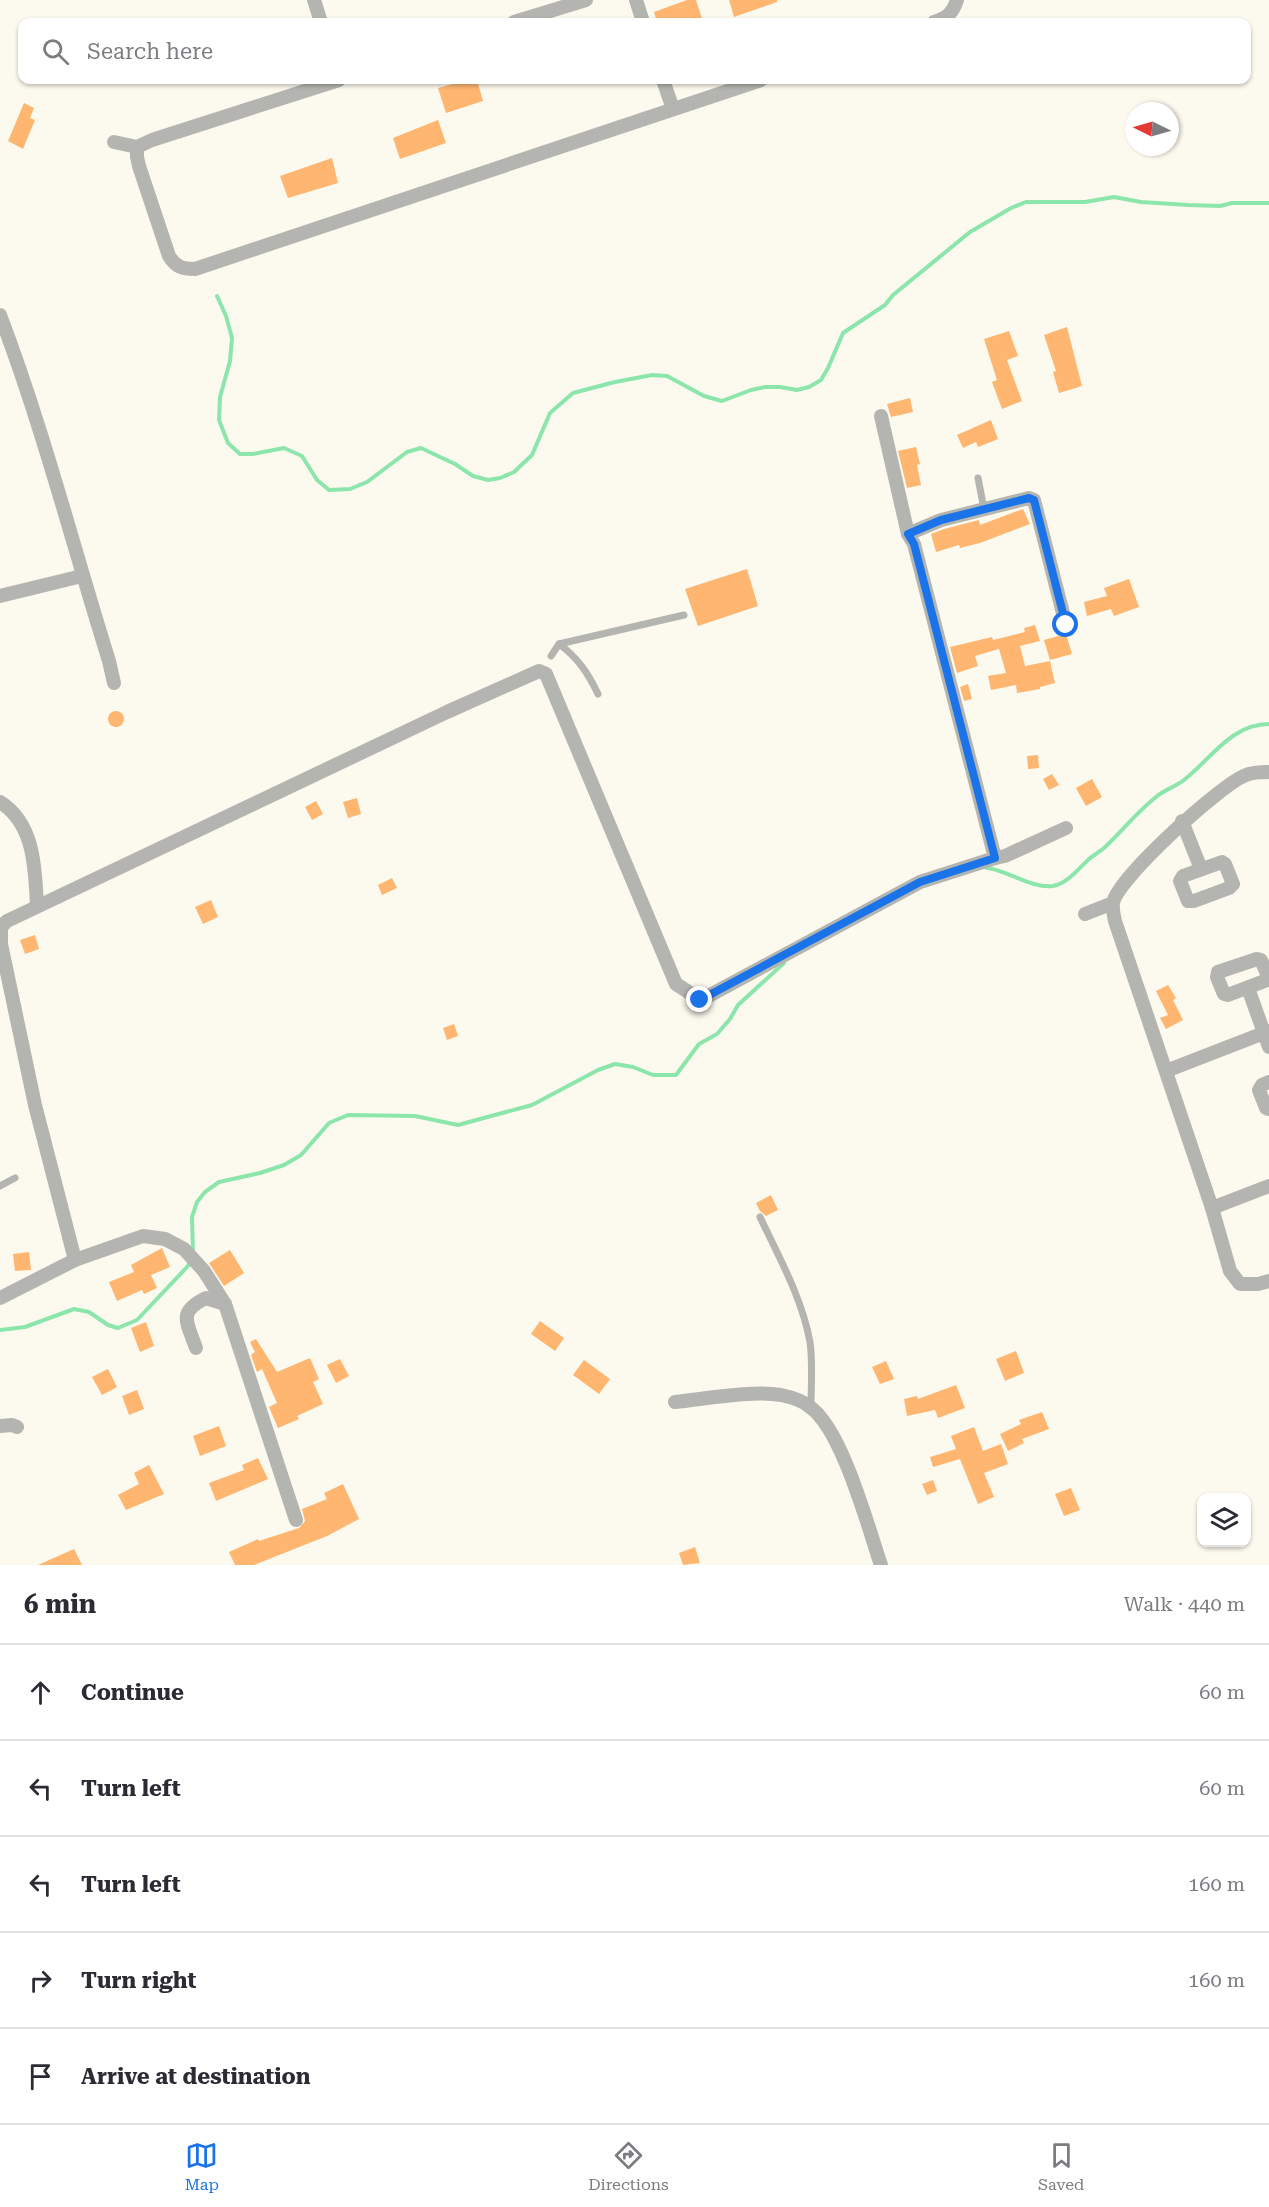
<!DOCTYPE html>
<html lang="en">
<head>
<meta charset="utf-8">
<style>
	body { margin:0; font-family:"Roboto Serif",serif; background:#f2f2f3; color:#2b2b33 }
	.controls { position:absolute; right:18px; bottom:18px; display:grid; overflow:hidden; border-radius:12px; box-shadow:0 2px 4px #0004 }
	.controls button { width:54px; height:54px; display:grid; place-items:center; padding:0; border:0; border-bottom:2px solid #e1e1e2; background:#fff; color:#2b2b33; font:30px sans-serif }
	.compass { position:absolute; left:1125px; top:102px; width:54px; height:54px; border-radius:50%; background:#fff; box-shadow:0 2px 4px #0004; rotate:275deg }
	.stop { position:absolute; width:18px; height:18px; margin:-14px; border:4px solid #1a73e8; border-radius:50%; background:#fff }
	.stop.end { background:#1a73e8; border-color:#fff; box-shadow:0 2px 6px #0008 }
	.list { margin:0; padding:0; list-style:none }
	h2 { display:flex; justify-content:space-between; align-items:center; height:78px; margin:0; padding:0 24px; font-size:26px }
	h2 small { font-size:20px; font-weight:400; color:#7c7c81 }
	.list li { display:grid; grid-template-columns:39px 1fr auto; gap:18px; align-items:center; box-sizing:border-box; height:96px; padding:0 24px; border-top:2px solid #e1e1e2 }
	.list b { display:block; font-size:22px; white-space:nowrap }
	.list em { font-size:20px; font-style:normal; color:#7c7c81 }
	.icon { flex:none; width:33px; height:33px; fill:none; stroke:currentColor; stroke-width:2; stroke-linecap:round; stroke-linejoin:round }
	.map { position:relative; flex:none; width:1269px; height:1565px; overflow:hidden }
	.search { position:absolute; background:#fff; box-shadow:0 2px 4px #0004; left:18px; right:18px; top:18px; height:66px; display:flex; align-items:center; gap:15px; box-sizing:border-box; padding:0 21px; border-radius:12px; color:#7c7c81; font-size:22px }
	.sheet { height:558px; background:#fff }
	nav { display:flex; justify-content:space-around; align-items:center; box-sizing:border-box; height:84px; border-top:2px solid #e1e1e2; background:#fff; font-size:16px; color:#7c7c81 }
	nav a { display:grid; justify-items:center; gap:3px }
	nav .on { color:#1a73e8 }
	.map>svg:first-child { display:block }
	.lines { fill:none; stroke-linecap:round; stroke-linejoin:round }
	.stream { stroke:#8ce6ac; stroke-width:4 }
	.building { fill:#feb671 }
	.lane { stroke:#b4b5b1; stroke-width:7 }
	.street { stroke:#b4b5b1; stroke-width:14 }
	.route { stroke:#1a73e8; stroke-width:8 }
</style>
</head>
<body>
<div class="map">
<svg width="1269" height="1565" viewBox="0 0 1269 1565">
	<rect width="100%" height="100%" fill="#fcf9ee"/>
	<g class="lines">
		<!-- stream -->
		<g class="stream">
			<polyline points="217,296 226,316 232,338 230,361 220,397 219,420 228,443 240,454 253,454 284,448 302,456 317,480 329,490 350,489 367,482 407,452 421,448 455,464 473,476 488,480 500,478 514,472 532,455 550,413 573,393 615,382 652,375 667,376 704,396 722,401 751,390 765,387 780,387 797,390 809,387 821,380 828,368 843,333 885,305 893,295 970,232 1011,208 1026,202 1085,202 1114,197 1141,202 1188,205 1220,206 1232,203 1269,203"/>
			<path d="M983 867C1006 869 1031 889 1053 886 1068 883 1078 869 1089 859 1094 855 1099 852 1104 848 1122 831 1137 812 1156 797 1164 790 1175 787 1184 780 1211 759 1231 724 1269 724"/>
			<polyline points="193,1253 192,1217 197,1202 205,1192 219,1182 260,1173 284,1165 301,1155 329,1123 348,1115 415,1116 458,1125 532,1105 598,1070 615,1064 633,1067 653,1075 676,1075 699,1044 717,1034 730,1019 738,1005 784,963"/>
			<polyline points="0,1330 25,1327 74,1309 89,1312 108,1325 118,1328 137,1320 188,1266 190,1260"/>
		</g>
	</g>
	<!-- building -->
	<g class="building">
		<polygon points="687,0 696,0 703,22 657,22 654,12"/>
		<polygon points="729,0 777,0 777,2 734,17"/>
		<polygon points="467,80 477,80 483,101 446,113 438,88"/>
		<polygon points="24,103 34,108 30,118 35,120 23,149 8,141"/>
		<polygon points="438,120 446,143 400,159 393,138"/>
		<polygon points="332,158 338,183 288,198 280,176"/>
		<polygon points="1067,327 1082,386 1059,393 1053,372 1056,371 1044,335"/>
		<polygon points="1009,331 1018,356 1007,360 1022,401 1002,409 992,382 997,380 984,339"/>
		<polygon points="910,398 913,412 891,417 887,404"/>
		<polygon points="991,420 998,439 978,447 976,442 963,448 957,435"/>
		<polygon points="916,447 920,464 917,465 921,485 907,488 898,451"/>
		<polygon points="1023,509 1030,524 980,543 960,548 959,545 936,552 931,534 944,529 979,520 980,525"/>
		<polygon points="747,569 758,606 698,626 685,589"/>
		<polygon points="1129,579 1139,607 1114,616 1111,609 1087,616 1084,602 1107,596 1104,588"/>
		<polygon points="1035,625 1040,641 1020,646 1025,666 1050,661 1055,683 1040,687 1040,689 1017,693 1016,685 991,690 988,676 1006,673 999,649 975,656 978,666 957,673 950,647 992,637 993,640 1025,632 1024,628"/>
		<polygon points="1066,634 1072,654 1050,660 1044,640"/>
		<polygon points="968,684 972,699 964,701 960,687"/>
		<circle cx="116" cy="719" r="8"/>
		<polygon points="1038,755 1039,768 1028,769 1027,756"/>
		<polygon points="1052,774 1059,785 1049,790 1043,779"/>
		<polygon points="1092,779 1102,797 1086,806 1076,788"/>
		<polygon points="357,798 361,814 348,818 343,802"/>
		<polygon points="316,801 323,814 312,820 305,807"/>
		<polygon points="392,878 397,888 382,895 378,885"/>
		<polygon points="211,900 218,917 203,924 195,907"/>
		<polygon points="35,935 39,949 25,954 20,940"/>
		<polygon points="1168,985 1176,998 1173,1000 1183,1020 1166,1029 1160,1018 1168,1015 1156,991"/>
		<polygon points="454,1024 458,1036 447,1040 443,1028"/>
		<polygon points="771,1195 778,1210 766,1216 760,1211 756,1203"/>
		<polygon points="162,1248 170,1267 151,1275 157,1288 144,1294 142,1290 117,1301 109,1282 134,1272 131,1265"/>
		<polygon points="230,1250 244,1273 224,1286 209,1263"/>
		<polygon points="29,1252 31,1270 15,1271 13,1254"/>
		<polygon points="540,1321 564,1338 555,1351 531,1334"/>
		<polygon points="146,1322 154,1346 140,1352 131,1328"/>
		<polygon points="256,1339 277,1372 310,1358 319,1379 313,1382 323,1404 297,1416 299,1419 278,1428 269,1407 277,1403 262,1369 257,1372 251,1355 255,1352 250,1342"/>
		<polygon points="1016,1351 1024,1373 1005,1381 996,1359"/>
		<polygon points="340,1359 349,1376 336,1383 327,1365"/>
		<polygon points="584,1360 610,1379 599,1394 573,1375"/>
		<polygon points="886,1361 894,1379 880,1384 872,1367"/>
		<polygon points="108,1369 117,1387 102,1395 92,1377"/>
		<polygon points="956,1385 965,1408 938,1418 935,1410 907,1416 904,1399 917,1396 918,1399"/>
		<polygon points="137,1390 144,1409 129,1415 122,1396"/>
		<polygon points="1042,1412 1049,1429 1022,1439 1024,1443 1008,1451 1000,1434 1021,1424 1019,1420"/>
		<polygon points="219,1426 226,1446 200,1456 193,1436"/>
		<polygon points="974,1427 983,1451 1001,1444 1008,1464 984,1473 994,1497 978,1504 960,1459 933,1467 930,1457 956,1449 951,1436"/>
		<polygon points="258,1458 268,1479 216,1501 209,1483 244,1470 242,1465"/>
		<polygon points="149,1465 164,1494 126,1510 118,1495 139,1484 134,1473"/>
		<polygon points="933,1480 937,1491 927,1495 922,1484"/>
		<polygon points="343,1484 359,1519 327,1536 254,1565 235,1565 229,1552 258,1539 259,1541 299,1528 305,1521 302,1509 327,1499 324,1493"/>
		<polygon points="1071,1488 1080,1510 1064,1516 1055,1494"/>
		<polygon points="695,1547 700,1563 683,1565 679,1553"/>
		<polygon points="74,1549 82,1565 38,1565"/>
	</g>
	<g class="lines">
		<!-- lane -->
		<g class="lane">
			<polyline points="978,478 984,509"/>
			<path d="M559 644C578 658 588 673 598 694"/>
			<polyline points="551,656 559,644 684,615"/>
			<polyline points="0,1186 15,1178"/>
			<path d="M760 1217C779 1257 802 1298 810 1342 813 1363 811 1386 811 1407"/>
		</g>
		<!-- street -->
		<g class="street">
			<polyline points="314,0 321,22"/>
			<polyline points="636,0 643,22"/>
			<polyline points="514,22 586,0"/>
			<path d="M934 22C947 18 953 13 957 0"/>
			<path d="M339 80 152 140 137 147V157L139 166 169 256C176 267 182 269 195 269L761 80"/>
			<polyline points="663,80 673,109"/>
			<polyline points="114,142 137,147"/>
			<path d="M0 315C43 428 73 546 109 661L114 683"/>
			<polyline points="881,416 908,534"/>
			<polyline points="0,596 82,576"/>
			<path d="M1269 772C1262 772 1253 772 1246 775 1221 784 1117 879 1113 903 1112 908 1114 916 1115 921L1212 1208 1230 1271 1240 1284H1258L1269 1281"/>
			<path d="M0 802C35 824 35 869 37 906"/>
			<polyline points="1182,821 1201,869"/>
			<polyline points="995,858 1005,856 1066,828"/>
			<polygon points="1222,862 1225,864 1233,884 1229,888 1194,901 1188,901 1180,881 1183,876"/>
			<polyline points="1085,914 1113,903"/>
			<polygon points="1257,959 1261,960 1268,976 1267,980 1228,995 1224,994 1217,977 1218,972"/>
			<polyline points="1248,988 1269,1047"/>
			<polyline points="1166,1071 1269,1031"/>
			<polyline points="1269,1082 1262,1085 1259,1090 1266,1108 1269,1109"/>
			<polyline points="1212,1208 1269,1186"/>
			<polyline points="75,1260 143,1236 165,1239 184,1249 204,1271 225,1304 296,1520"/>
			<polyline points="0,1298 75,1260 35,1105 1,944 1,927 7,921 447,712 539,671 546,674 676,984 701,1000 920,882 995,858 914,544 908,534 941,520 1029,498 1034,500 1066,625"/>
			<path d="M196 1348C187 1322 177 1312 206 1298L225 1304"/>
			<path d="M675 1402C705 1399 752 1390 781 1395 791 1397 802 1400 810 1407 842 1429 868 1527 881 1565"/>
			<polyline points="0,1426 12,1425 17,1427"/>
		</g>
	</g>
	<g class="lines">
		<!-- route -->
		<polyline class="route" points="700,1000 920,882 995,858 914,544 908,534 941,520 1029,498 1034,500 1066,625"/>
	</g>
</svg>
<div class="controls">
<button><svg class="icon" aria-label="layers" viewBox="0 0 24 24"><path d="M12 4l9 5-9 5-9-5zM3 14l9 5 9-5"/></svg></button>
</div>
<svg class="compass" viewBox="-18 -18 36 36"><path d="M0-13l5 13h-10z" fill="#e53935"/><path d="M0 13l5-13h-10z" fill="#7c7c81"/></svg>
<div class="stop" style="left:1066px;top:625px"></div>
<div class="stop end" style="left:700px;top:1000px"></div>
<div class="search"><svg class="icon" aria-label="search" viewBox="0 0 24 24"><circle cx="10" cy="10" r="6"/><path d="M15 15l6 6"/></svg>Search here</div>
</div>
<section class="sheet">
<h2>6 min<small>Walk · 440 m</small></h2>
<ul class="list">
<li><svg class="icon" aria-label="ahead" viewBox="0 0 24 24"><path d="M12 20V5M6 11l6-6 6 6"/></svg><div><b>Continue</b></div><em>60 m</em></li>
<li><svg class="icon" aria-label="left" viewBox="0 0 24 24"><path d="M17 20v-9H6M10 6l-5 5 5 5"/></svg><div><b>Turn left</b></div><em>60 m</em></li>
<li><svg class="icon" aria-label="left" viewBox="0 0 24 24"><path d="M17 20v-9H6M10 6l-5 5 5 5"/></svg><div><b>Turn left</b></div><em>160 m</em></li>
<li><svg class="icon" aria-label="right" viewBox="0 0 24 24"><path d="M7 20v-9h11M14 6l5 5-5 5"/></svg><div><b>Turn right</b></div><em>160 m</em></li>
<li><svg class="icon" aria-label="arrive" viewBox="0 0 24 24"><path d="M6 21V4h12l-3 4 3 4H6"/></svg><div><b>Arrive at destination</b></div></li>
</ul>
</section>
<nav>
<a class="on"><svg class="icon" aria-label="map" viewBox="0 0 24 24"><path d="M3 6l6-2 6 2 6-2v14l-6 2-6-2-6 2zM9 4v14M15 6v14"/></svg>Map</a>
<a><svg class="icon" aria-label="directions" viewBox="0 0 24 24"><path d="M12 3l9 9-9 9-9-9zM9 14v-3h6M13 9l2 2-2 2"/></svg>Directions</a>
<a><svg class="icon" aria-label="saved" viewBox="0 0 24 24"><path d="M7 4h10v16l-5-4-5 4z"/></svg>Saved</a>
</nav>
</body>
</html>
